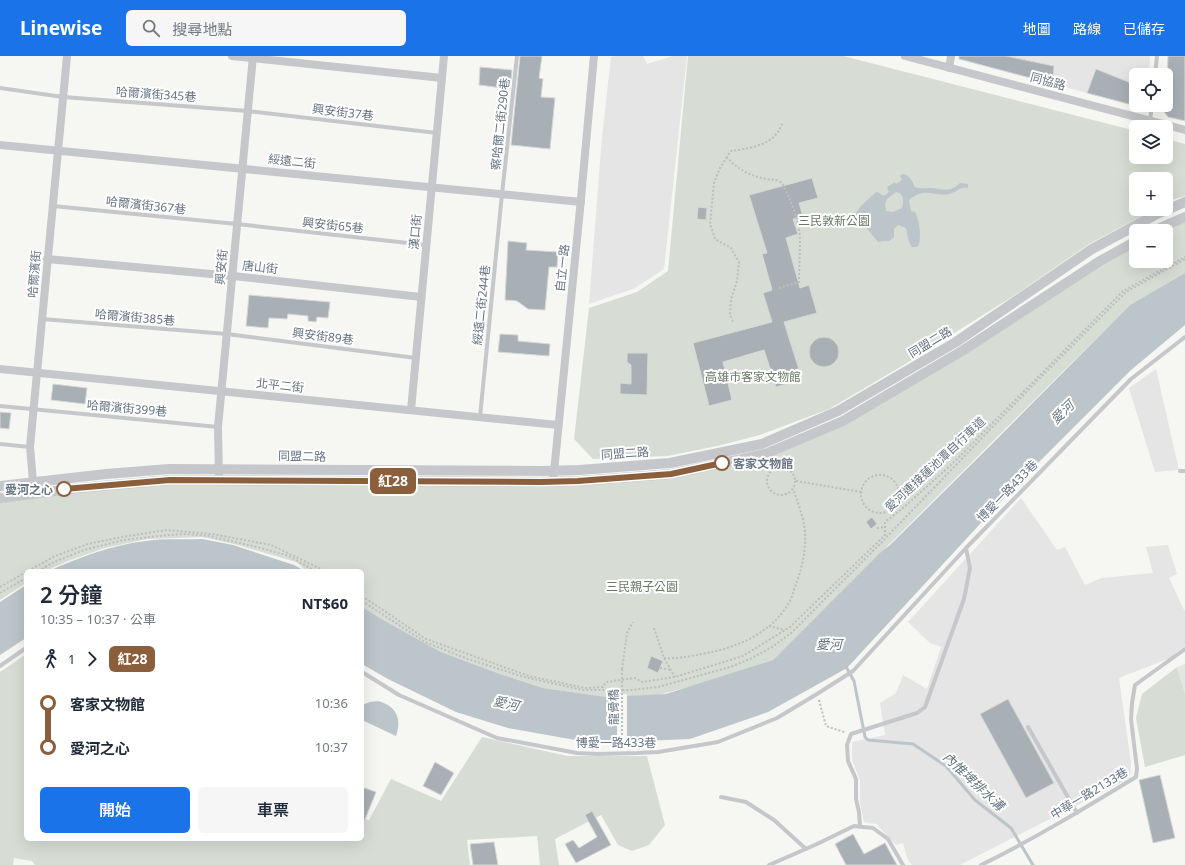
<!DOCTYPE html>
<html lang="zh-TW">
<head>
<meta charset="utf-8">
<style>
  :root { --surface:#fff; --page:#f6f6f7; --text:#1f2937; --muted:#747a83; --accent:#1a73e8 }
  body { margin:0; font-family:"Noto Sans","Noto Sans TC",sans-serif; background:var(--page); color:var(--text); height:100vh; display:flex; flex-direction:column; font-size:15px; white-space:nowrap }
  * { box-sizing:border-box; margin:0 }
  p { font-size:13px; color:var(--muted) }
  .icon { flex:none; width:22px; height:22px; fill:none; stroke:currentColor; stroke-width:2; stroke-linecap:round; stroke-linejoin:round }
  .map { position:relative; flex:1; overflow:hidden }
  .drawer { position:absolute; left:24px; top:513px; width:340px; height:272px; display:flex; flex-direction:column; background:var(--surface); border-radius:6px; box-shadow:0 4px 16px #0002 }
  .drawer>* { flex:none }
  .badge { padding:0 8px; border-radius:6px; font-size:14px; line-height:26px }
  .tools { position:absolute; left:1129px; top:12px; display:grid; gap:8px }
  .tools a { display:grid; place-items:center; width:44px; height:44px; border-radius:6px; background:var(--surface); box-shadow:0 4px 16px #0002; font-size:20px }
  .map>.badge { position:absolute; translate:-50% -50%; box-shadow:0 0 0 2px #fff }
  .legs { display:flex; align-items:center; gap:6px; height:44px; padding:0 16px; font-size:13px }
  .legs p { margin-inline-start:auto }
  .head { display:flex; align-items:center; justify-content:space-between; height:68px; padding:0 16px }
  h1 { font-size:22px; font-weight:600; line-height:30px }
  .cta { display:flex; gap:8px; margin-top:auto; padding:8px 16px }
  .cta a { flex:1; height:46px; border-radius:6px; background:var(--accent); color:#fff; font-size:16px; font-weight:600; line-height:46px; text-align:center }
  .cta a+a { background:var(--page); color:var(--text) }
  ul { padding:0 16px; list-style:none }
  li { display:flex; align-items:center; gap:14px; height:44px; font-size:15px }
  li i { display:grid; place-items:center; width:6px; height:100%; margin:0 5px; background:currentColor }
  li i::after { content:''; width:10px; height:10px; margin:-5px; border:3px solid; border-radius:50%; background:var(--surface) }
  li p { margin-inline-start:auto }
  li:first-child i { background:linear-gradient(#0000 50%,currentColor 0) }
  li:last-child i { background:linear-gradient(currentColor 50%,#0000 0) }
  header { display:flex; align-items:center; gap:24px; box-sizing:border-box; height:56px; padding:0 20px; background:var(--accent); color:#fff }
  header strong { font-size:19px }
  nav { display:flex; gap:22px; margin-inline-start:auto; font-size:14px }
  .search { width:280px; height:36px; background:var(--page); display:flex; align-items:center; gap:10px; box-sizing:border-box; padding:0 14px; border-radius:6px; color:var(--muted); font-size:15px }
  .map>svg:first-child { display:block }
  .built { fill:#e4e5e4 }
  .green { fill:#d7ddd4 }
  .water { fill:#bbc5ca; fill-rule:evenodd }
  .pier { fill:#f6f6f3 }
  .lines { fill:none; stroke-linecap:round; stroke-linejoin:round }
  .stream { stroke:#bbc5ca; stroke-width:3 }
  .building { fill:#a9b0b5; stroke:#d7d8d6 }
  .path { stroke:#bcbec0; stroke-width:2; stroke-dasharray:2 2; stroke-linecap:butt }
  .service { stroke:#c5c7cb; stroke-width:4 }
  .minor { stroke:#c5c7cb; stroke-width:8 }
  .tertiary { stroke:#c5c7cb; stroke-width:10 }
  .path-bridge { stroke:#bcbec0; stroke-width:2; stroke-dasharray:2 2; stroke-linecap:butt }
  .line-1-casing { stroke:#fff; stroke-width:9 }
  .line-1 { stroke:#8b5e3c; stroke-width:6 }
  .stop-1-dot { fill:#fff; stroke:#8b5e3c; stroke-width:2 }
  .labels { text-anchor:middle; dominant-baseline:central; stroke-width:4; stroke-linejoin:round; paint-order:stroke }
  .street-label { font-size:12px; fill:#677483; stroke:#fff }
  .park-label { font-size:12px; fill:#687a65; stroke:#fff }
  .stop-label { font-size:12px; font-weight:bold; fill:#677483; stroke:#fff; text-anchor:start }
  .water-label { font-size:13px; font-style:italic; fill:#63757f; stroke:#fff }
</style>
</head>
<body>
<header>
<strong>Linewise</strong>
<div class="search"><svg class="icon" aria-label="search" viewBox="0 0 24 24"><circle cx="10" cy="10" r="6"/><path d="M15 15l6 6"/></svg>搜尋地點</div>
<nav><a>地圖</a><a>路線</a><a>已儲存</a></nav>
</header>
<div class="map">
<svg width="1185" height="809" viewBox="0 0 1185 809">
  <rect width="100%" height="100%" fill="#f6f6f3"/>
  <g class="built">
    <polygon points="618,0 643,0 647,8 673,0 687,0 664,213 635,232 589,248 602,81 611,1"/>
    <polygon points="962,0 1150,0 1149,19 1136,19 1136,49 1146,49 1146,53 962,3"/>
    <polygon points="1156,313 1179,414 1155,416 1129,332"/>
    <polygon points="1021,442 1057,494 1065,491 1085,529 1102,522 1153,517 1146,491 1168,489 1177,518 1169,522 1184,554 1185,554 1185,590 1170,602 1119,622 1131,707 1130,722 960,809 912,809 907,802 903,787 896,789 876,768 864,766 860,747 860,724 852,704 852,686 885,679 880,647 896,637 903,619 927,633 941,591 930,587 908,566"/>
    <polygon points="1185,608 1185,638 1177,611"/>
  </g>
  <g class="green">
    <polygon points="688,0 843,0 1136,75 1136,101 1166,101 1166,83 1185,88 1185,140 1172,144 1166,147 1166,123 1136,123 1136,153 1155,153 1089,188 1021,235 902,310 829,353 760,379 717,390 667,400 593,403 574,383 589,252 637,236 668,215"/>
    <polygon points="1185,161 1185,217 1130,249 773,604 696,629 658,639 607,641 543,632 500,618 441,596 385,565 362,551 362,515 307,515 296,506 234,488 202,481 147,483 105,492 68,505 45,515 26,515 26,527 0,544 0,443 219,423 614,422 765,398 821,374 1136,185 1136,205 1166,205 1166,175 1155,175"/>
    <polygon points="26,598 26,783 362,783 362,762 369,764 391,723 441,745 482,681 567,700 647,700 665,769 649,789 632,795 618,789 601,759 555,783 559,809 540,809 537,780 467,784 470,809 35,809 32,805 14,802 13,809 0,809 0,616"/>
    <polygon points="1177,611 1185,638 1185,699 1145,711 1136,662 1142,638"/>
  </g>
  <g class="water">
    <path d="M902,118C910,119 912,125 915,131C920,133 923,132 928,132C941,131 948,139 960,127L968,128V132C957,131 958,136 949,138C934,141 925,130 909,144L911,155L915,156C920,166 921,178 919,189L917,191H912C907,185 908,178 906,172L898,169L894,173V181L889,185H883L878,186L855,158L861,150L876,136H877L884,140L889,136L887,131L895,126L896,128L902,124L900,120ZM896,136C904,137 904,146 902,152L893,156L886,155L885,148L887,143Z"/>
    <polygon points="1185,217 1185,269 1131,314 1016,429 847,612 768,656 690,683 592,687 508,672 456,656 388,623 362,608 362,551 385,565 441,596 500,618 543,632 607,641 666,638 773,604 881,496 890,489 993,387 1130,249"/>
    <path d="M202,483L233,489L294,509L305,515H49C80,501 112,489 146,485C164,482 184,484 202,483Z"/>
    <polygon points="26,529 26,582 0,599 0,546"/>
    <path d="M378,645C396,650 402,662 396,680L362,664V649L370,646Z"/>
  </g>
  <rect class="pier" x="617" y="638" width="10" height="50"/>
  <g class="lines">
    <polyline class="stream" points="845,609 854,625 865,681 868,684 913,688 946,710 975,744 1011,772 1033,809"/>
  </g>
  <g class="building">
    <polygon points="520,0 542,0 539,22 543,23 541,41 555,42 550,93 511,89"/>
    <polygon points="959,0 1006,0 1054,10 1053,28 959,3"/>
    <polygon points="1168,0 1185,0 1185,65 1168,61 1159,49 1166,49"/>
    <polygon points="480,11 512,14 510,33 479,29"/>
    <polygon points="1096,13 1136,29 1136,50 1087,37"/>
    <polygon points="812,122 818,142 799,147 803,160 793,163 798,178 786,182 800,232 809,229 817,257 784,266 802,323 776,331 764,294 723,306 732,344 709,350 693,287 772,266 763,237 772,234 762,198 767,197 749,139"/>
    <polygon points="698,151 707,152 706,164 697,163"/>
    <polygon points="508,185 527,187 526,194 558,196 557,211 549,211 545,254 528,253 517,245 505,244"/>
    <polygon points="249,239 330,246 328,262 317,261 316,266 308,265 308,260 288,258 287,263 269,262 268,272 246,270"/>
    <polygon points="500,278 518,279 518,285 550,288 549,300 498,296"/>
    <circle cx="824" cy="296" r="15"/>
    <polygon points="627,297 648,297 647,339 620,338 620,327 631,328 631,309 627,306"/>
    <polygon points="53,328 87,332 85,348 51,344"/>
    <polygon points="0,356 11,357 9,373 0,372"/>
    <polygon points="872,461 877,468 871,473 866,466"/>
    <polygon points="651,600 663,605 658,617 647,612"/>
    <polygon points="1008,643 1054,727 1026,742 980,658"/>
    <polygon points="435,706 454,717 441,739 423,730"/>
    <polygon points="1160,719 1175,782 1153,787 1139,724"/>
    <polygon points="362,731 376,736 362,771"/>
    <polygon points="592,755 611,789 576,807 565,788 573,784 579,792 597,781 585,759"/>
    <polygon points="853,778 864,798 885,787 897,809 846,809 835,788"/>
    <polygon points="494,786 498,809 473,809 470,788"/>
  </g>
  <g class="lines">
    <g class="path">
      <polyline points="727,101 720,112 714,127 710,168 715,183 731,192 739,206 737,225 731,243 730,259 733,266"/>
      <path d="M779,232L799,226C799,213 800,200 800,186C800,169 794,152 787,137C784,132 784,127 778,125C775,123 770,124 766,123C750,120 737,113 727,101L731,95C745,93 768,90 777,77C780,74 781,70 783,66"/>
      <circle cx="781" cy="425" r="14"/>
      <circle cx="880" cy="438" r="19"/>
      <polyline points="796,425 861,436"/>
      <polyline points="899,444 903,452"/>
      <polyline points="877,472 885,471"/>
      <polyline points="28,515 55,500 88,488 122,481 167,474 212,478 271,489 325,515"/>
      <polyline points="38,515 56,505 84,494 123,484 168,479 186,478 209,480 257,491 289,500 315,515"/>
      <polyline points="0,531 26,516"/>
      <polyline points="0,537 26,522"/>
      <polyline points="362,540 426,583 529,620 585,632 603,631 606,626 635,622 642,626 675,621 743,600 790,571 885,479 885,466 903,452 951,409 1123,235 1185,201"/>
      <polyline points="362,545 425,586 468,603 524,621 583,634 631,634 658,631 730,611 750,603 772,591 791,577 878,490 1032,330 1126,236 1185,203"/>
      <polyline points="769,570 785,574"/>
      <polyline points="654,572 664,602 675,621"/>
      <path d="M664,602C680,603 696,599 712,596C744,589 776,573 791,543C793,538 794,533 796,528C802,512 806,495 805,477C804,462 798,447 793,433"/>
      <polyline points="660,612 671,614"/>
      <polyline points="622,613 627,577 633,566"/>
      <polyline points="819,644 826,670 844,676"/>
    </g>
    <g class="service">
      <polyline points="1155,19 1157,0"/>
      <polyline points="0,32 63,41 248,55 437,77"/>
      <polyline points="1150,64 1152,49"/>
      <polyline points="53,150 237,168 426,189"/>
      <polyline points="42,263 227,278 416,302"/>
      <polyline points="0,350 218,371"/>
      <polyline points="480,361 502,138 517,0"/>
      <polyline points="0,388 30,391"/>
      <polyline points="1180,415 1185,415"/>
      <polyline points="0,610 26,592"/>
      <polyline points="362,616 399,639 497,682 577,697 597,698 637,697 658,696 718,686 777,662 817,638 853,615 966,492 1131,323 1185,281"/>
      <polyline points="1028,671 1077,757"/>
      <polyline points="721,741 746,746 774,764 806,793"/>
      <polyline points="860,770 859,756 856,743 856,723 848,705 847,689 851,678 917,657 925,651 964,543 970,512 966,492"/>
      <polyline points="769,809 817,788 854,770 873,772 888,783 903,809"/>
      <path d="M981,809C1034,783 1085,752 1136,721L1137,713L1131,663L1132,647L1135,629L1185,593"/>
    </g>
    <g class="minor">
      <polyline points="232,0 442,22"/>
      <polyline points="905,0 1185,74"/>
      <polyline points="949,12 951,0"/>
      <polyline points="0,89 581,146"/>
      <polyline points="47,203 233,220 421,241"/>
      <polyline points="0,313 558,369"/>
      <polyline points="411,354 444,0"/>
      <polyline points="219,423 218,371 253,0"/>
      <polyline points="553,426 580,153 594,0"/>
      <polyline points="34,437 30,391 67,0"/>
    </g>
    <g class="tertiary">
      <polyline points="1153,175 1185,161"/>
      <polyline points="0,430 106,418 169,413 542,415 579,414 670,407 762,388 838,355 956,286 1092,193 1155,159 1185,146"/>
      <polyline points="0,442 78,432 170,424 541,426 578,425 671,418 765,398 843,365 962,295 1100,205 1136,185"/>
    </g>
    <polyline class="path-bridge" points="622,613 622,688"/>
  </g>
  <g class="lines">
    <defs>
      <polyline id="line-1" points="64,433 170,424 541,426 578,425 671,418 722,407"/>
    </defs>
    <use href="#line-1" class="line-1-casing"/>
    <use href="#line-1" class="line-1"/>
  </g>
  <g class="stop-1-dot">
    <circle cx="722" cy="407" r="7"/>
    <circle cx="64" cy="433" r="7"/>
  </g>
  <g class="labels">
    <g class="street-label">
      <text transform="translate(1048 25) rotate(15)">同協路</text>
      <text transform="translate(156 38) rotate(4)">哈爾濱街345巷</text>
      <text transform="translate(343 56) rotate(7)">興安街37巷</text>
      <text transform="translate(500 68) rotate(-84)">察哈爾二街290巷</text>
      <text transform="translate(292 105) rotate(6)">綏遠二街</text>
      <text transform="translate(146 149) rotate(6)">哈爾濱街367巷</text>
      <text transform="translate(333 169) rotate(6)">興安街65巷</text>
      <text transform="translate(415 176) rotate(-85)">漢口街</text>
      <text transform="translate(221 211) rotate(-85)">興安街</text>
      <text transform="translate(260 211) rotate(6)">唐山街</text>
      <text transform="translate(562 212) rotate(-84)">自立一路</text>
      <text transform="translate(34 218) rotate(-85)">哈爾濱街</text>
      <text transform="translate(481 249) rotate(-84)">綏遠二街244巷</text>
      <text transform="translate(135 261) rotate(5)">哈爾濱街385巷</text>
      <text transform="translate(323 280) rotate(7)">興安街89巷</text>
      <text transform="translate(930 286) rotate(-31)">同盟二路</text>
      <text transform="translate(280 329) rotate(6)">北平二街</text>
      <text transform="translate(127 352) rotate(5)">哈爾濱街399巷</text>
      <text transform="translate(625 397) rotate(-4)">同盟二路</text>
      <text transform="translate(302 400) rotate(1)">同盟二路</text>
      <text transform="translate(935 408) rotate(-43)">愛河連接蓮池潭自行車道</text>
      <text transform="translate(1007 435) rotate(-46)">博愛一路433巷</text>
      <text transform="translate(613 651) rotate(-90)">龍骨橋</text>
      <text x="616" y="686">博愛一路433巷</text>
      <text transform="translate(1089 737) rotate(-31)">中華一路2133巷</text>
    </g>
    <g class="park-label">
      <text x="834" y="164">三民敦新公園</text>
      <text x="753" y="320">高雄市客家文物館</text>
      <text x="642" y="530">三民親子公園</text>
    </g>
    <g class="stop-label">
      <text x="733" y="407">客家文物館</text>
      <text x="53" y="433" text-anchor="end">愛河之心</text>
    </g>
    <g class="water-label">
      <text transform="translate(1062 356) rotate(-44)">愛河</text>
      <text x="829" y="588">愛河</text>
      <text transform="translate(506 647) rotate(13)">愛河</text>
      <text transform="translate(974 725) rotate(43)">內惟埤排水溝</text>
    </g>
  </g>
</svg>
<div class="tools">
<a><svg class="icon" aria-label="locate" viewBox="0 0 24 24"><circle cx="12" cy="12" r="6"/><path d="M12 2v4M12 18v4M2 12h4M18 12h4"/></svg></a>
<a><svg class="icon" aria-label="layers" viewBox="0 0 24 24"><path d="M12 4l9 5-9 5-9-5zM3 14l9 5 9-5"/></svg></a>
<a>+</a>
<a>−</a>
</div>
<b class="badge" style="left:393px;top:425px;background:#8b5e3c;color:#fff">紅28</b>
<section class="drawer">
<div class="head"><div><h1>2 分鐘</h1><p>10:35 – 10:37 · 公車</p></div><b>NT$60</b></div>
<div class="legs"><svg class="icon" aria-label="walk" viewBox="0 0 24 24"><circle cx="13" cy="4" r="2"/><path d="M13 8l-2 6 4 7M11 14l-3 7M7 12l3-4h3l4 4"/></svg>1<svg class="icon" aria-label="forward" viewBox="0 0 24 24"><path d="M9 5l7 7-7 7"/></svg><b class="badge" style="background:#8b5e3c;color:#fff">紅28</b></div>
<ul>
<li><i style="color:#8b5e3c"></i><b>客家文物館</b><p>10:36</p></li>
<li><i style="color:#8b5e3c"></i><b>愛河之心</b><p>10:37</p></li>
</ul>
<div class="cta"><a>開始</a><a>車票</a></div>
</section>
</div>
</body>
</html>
